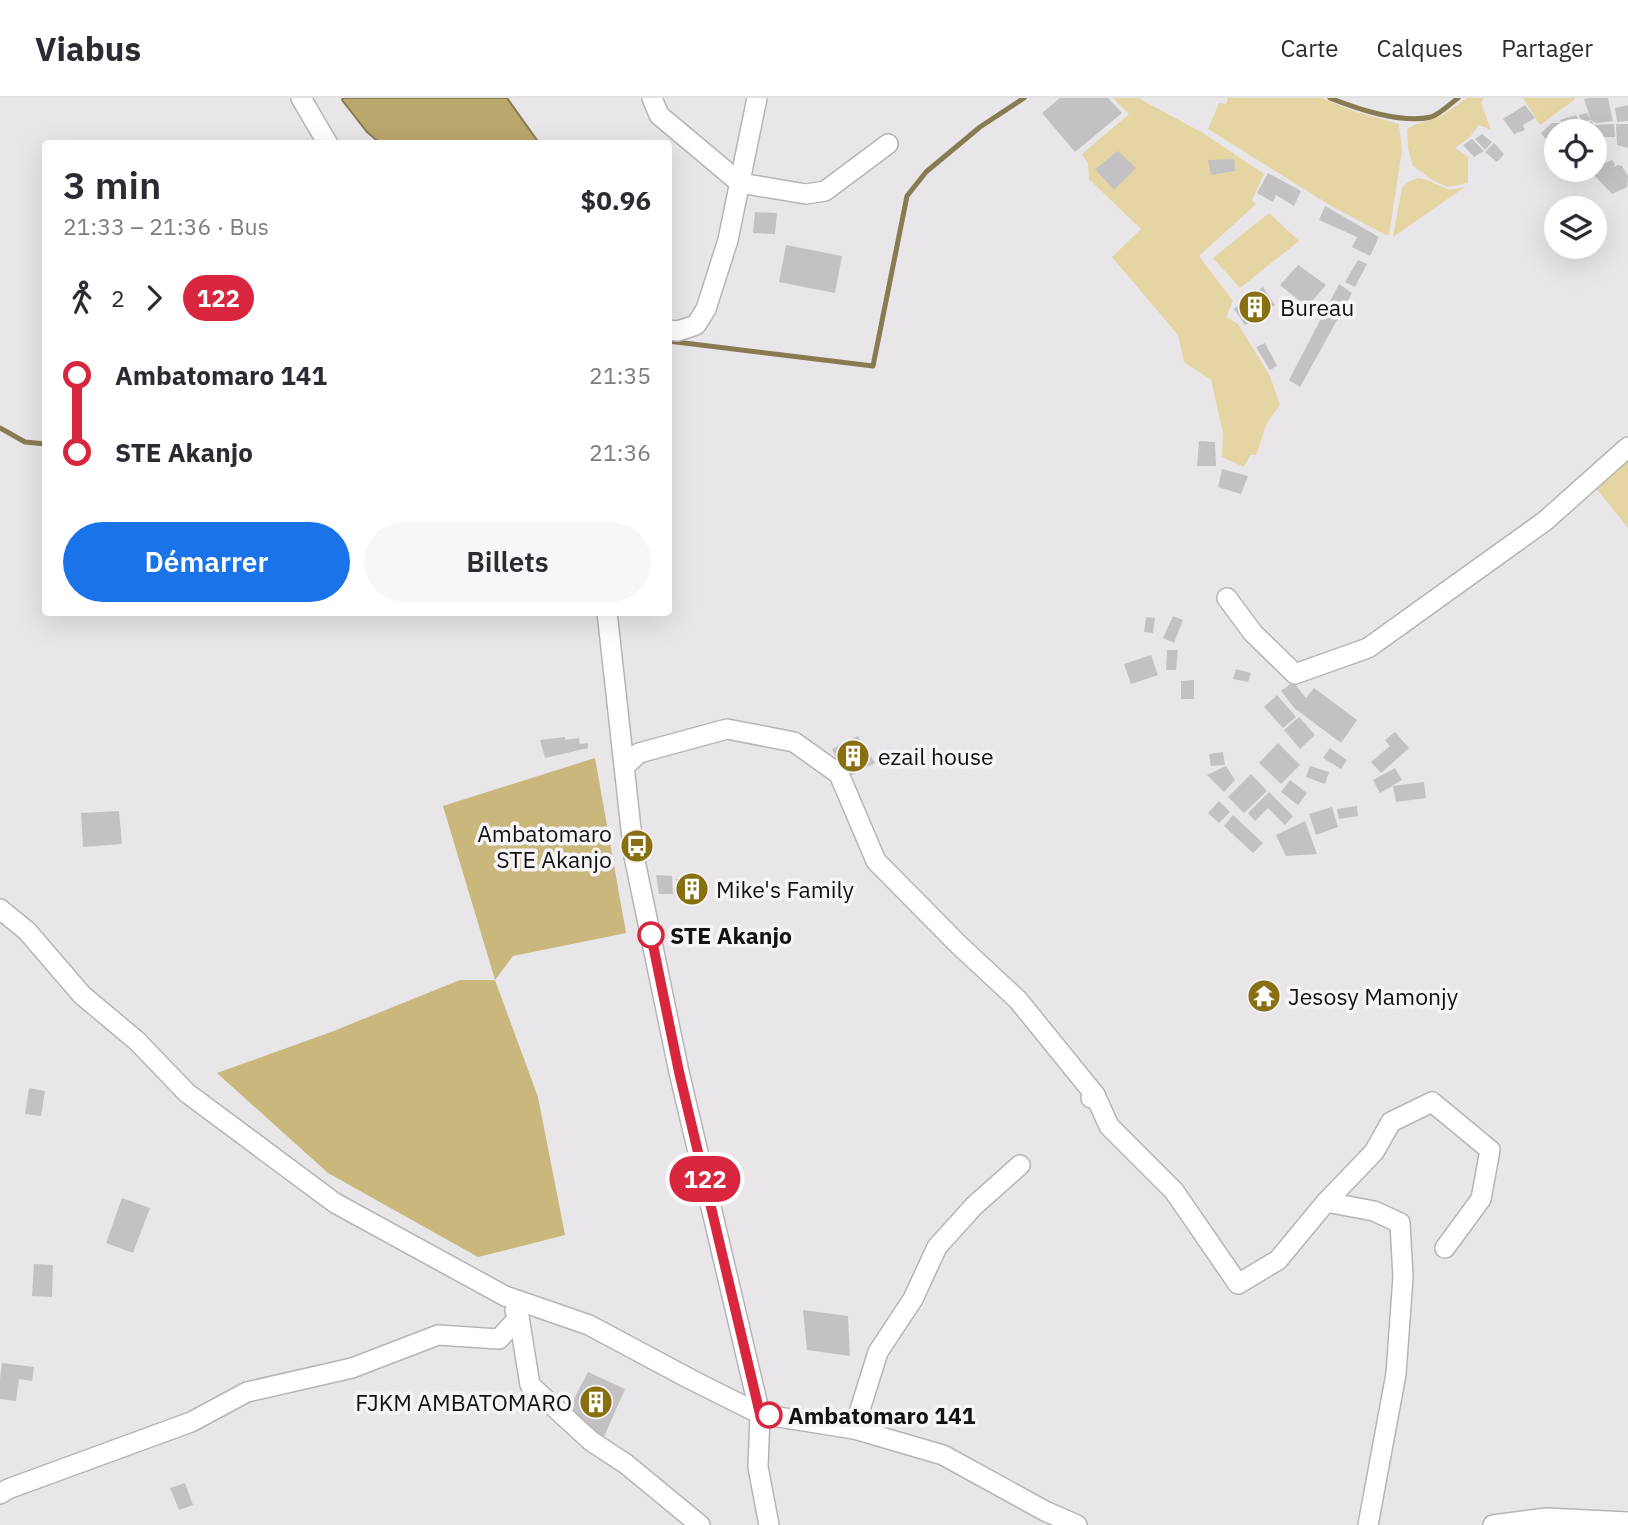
<!DOCTYPE html>
<html lang="fr">
<head>
<meta charset="utf-8">
<style>
  :root { --surface:#fff; --page:#f7f7f7; --text:#2b2b33; --muted:#7c7c81; --line:#e1e1e2; --accent:#1a73e8 }
  body { margin:0; font-family:"IBM Plex Sans",sans-serif; background:var(--page); color:var(--text); height:100vh; display:flex; flex-direction:column; font-size:26px; white-space:nowrap }
  * { box-sizing:border-box; margin:0 }
  p { font-size:23px; color:var(--muted) }
  .icon { flex:none; width:38px; height:38px; fill:none; stroke:currentColor; stroke-width:2; stroke-linecap:round; stroke-linejoin:round }
  .map { position:relative; flex:1; overflow:hidden }
  .details { position:absolute; left:42px; top:42px; width:630px; height:476px; display:flex; flex-direction:column; background:var(--surface); border-radius:7px; box-shadow:0 7px 28px #0002 }
  .details>* { flex:none }
  .badge { padding:0 14px; border-radius:23px; font-size:24px; line-height:46px }
  .tools { position:absolute; left:1544px; top:21px; display:grid; gap:14px }
  .tools a { display:grid; place-items:center; width:63px; height:63px; border-radius:50%; background:var(--surface); box-shadow:0 7px 28px #0002; font-size:35px }
  .map>.badge { position:absolute; translate:-50% -50%; box-shadow:0 0 0 4px #fff }
  .legs { display:flex; align-items:center; gap:10px; height:77px; padding:0 21px; font-size:23px }
  .legs p { margin-inline-start:auto }
  .summary { display:flex; align-items:center; justify-content:space-between; height:119px; padding:0 21px }
  h1 { font-size:38px; font-weight:600; line-height:52px }
  .primary-button { display:flex; gap:14px; margin-top:auto; padding:14px 21px }
  .primary-button a { flex:1; height:80px; border-radius:42px; background:var(--accent); color:#fff; font-size:28px; font-weight:600; line-height:80px; text-align:center }
  .primary-button a+a { background:var(--page); color:var(--text) }
  ul { padding:0 21px; list-style:none }
  li { display:flex; align-items:center; gap:24px; height:77px; font-size:26px }
  li i { display:grid; place-items:center; width:10px; height:100%; margin:0 9px; background:currentColor }
  li i::after { content:''; width:18px; height:18px; margin:-9px; border:5px solid; border-radius:50%; background:var(--surface) }
  li p { margin-inline-start:auto }
  li:first-child i { background:linear-gradient(#0000 50%,currentColor 0) }
  li:last-child i { background:linear-gradient(currentColor 50%,#0000 0) }
  header { display:flex; align-items:center; gap:42px; box-sizing:border-box; height:98px; padding:0 35px; background:var(--surface); border-bottom:2px solid var(--line) }
  header strong { font-size:33px }
  nav { display:flex; gap:38px; margin-inline-start:auto; font-size:24px }
  .map>svg:first-child { display:block }
  .green { fill:#e5d5a2 }
  .forest { fill:#c9b77b }
  .water { fill:#baa86d; stroke:#887b52; stroke-width:2 }
  .lines { fill:none; stroke-linecap:round; stroke-linejoin:round }
  .stream { stroke:#887b52; stroke-width:5 }
  .building { fill:#c4c1c5 }
  .minor-casing { stroke:#b7b4b8; stroke-width:22 }
  .minor { stroke:#fff; stroke-width:19 }
  .line-1-casing { stroke:#fff; stroke-width:16 }
  .line-1 { stroke:#d7263d; stroke-width:10 }
  .stop-1-dot { fill:#fff; stroke:#d7263d; stroke-width:3.5 }
  .labels { text-anchor:middle; dominant-baseline:central; stroke-width:7; stroke-linejoin:round; paint-order:stroke }
  .poi-label { font-size:23px; fill:#121113; stroke:#f7f4f7; text-anchor:start }
  .stop-label { font-size:23px; font-weight:bold; fill:#121113; stroke:#f7f4f7; text-anchor:start }
</style>
</head>
<body>
<header>
<strong>Viabus</strong>
<nav><a>Carte</a><a>Calques</a><a>Partager</a></nav>
</header>
<div class="map">
<svg width="1628" height="1427" viewBox="0 0 1628 1427">
  <rect width="100%" height="100%" fill="#e9e6ea"/>
  <g class="green">
    <polygon points="1113,0 1138,0 1203,35 1264,76 1252,102 1256,106 1199,158 1233,203 1226,219 1238,226 1270,278 1280,307 1267,325 1256,357 1250,357 1244,369 1222,359 1223,335 1211,282 1184,264 1178,237 1112,159 1141,131 1089,81 1088,66 1082,56 1129,16"/>
    <polygon points="1228,0 1322,0 1353,13 1399,26 1402,52 1389,137 1386,137 1333,109 1208,31 1219,5 1226,6"/>
    <polygon points="1467,0 1484,0 1481,5 1491,32 1479,27 1470,39 1455,50 1468,59 1468,85 1448,89 1434,83 1413,68 1408,50 1407,31 1414,27 1443,17"/>
    <polygon points="1523,0 1575,0 1574,2 1540,27"/>
    <polygon points="1418,80 1427,82 1449,92 1465,89 1393,139 1402,90 1408,84"/>
    <polygon points="1269,115 1299,143 1240,190 1213,160"/>
    <polygon points="1628,355 1628,430 1592,385"/>
  </g>
  <polygon class="forest" points="595,660 626,835 513,858 495,882 538,999 565,1137 478,1159 328,1075 217,975 331,934 460,882 495,882 443,708"/>
  <polygon class="water" points="343,0 507,0 539,45 380,45 367,34 342,2"/>
  <g class="lines">
    <g class="stream">
      <path d="M1330,0C1357,11 1402,26 1431,19C1440,16 1450,6 1458,0"/>
      <polyline points="668,243 873,268 907,98 926,74 980,29 1024,0"/>
      <polyline points="0,330 25,344 46,346"/>
    </g>
  </g>
  <g class="building">
    <polygon points="1060,0 1108,0 1122,15 1075,54 1042,15"/>
    <polygon points="1589,0 1608,0 1613,23 1597,25 1591,22 1581,24 1579,17 1587,15 1591,22 1584,1"/>
    <polygon points="1525,7 1535,20 1523,27 1525,32 1514,36 1503,21"/>
    <polygon points="1628,7 1628,23 1617,24 1615,10"/>
    <polygon points="1576,17 1582,29 1581,26 1592,23 1600,49 1594,51 1594,33 1566,33 1560,22"/>
    <polygon points="1552,25 1560,25 1565,33 1556,33 1556,46 1554,47 1548,44 1541,35"/>
    <polygon points="1614,26 1615,39 1599,39 1595,27"/>
    <polygon points="1616,26 1628,26 1628,50 1617,47"/>
    <polygon points="1482,36 1492,44 1485,52 1475,41"/>
    <polygon points="1472,41 1484,53 1474,59 1463,47"/>
    <polygon points="1494,45 1504,56 1497,64 1485,54"/>
    <polygon points="1118,53 1136,70 1114,92 1095,71"/>
    <polygon points="1234,61 1235,73 1211,77 1208,62"/>
    <polygon points="1612,62 1615,66 1613,69 1618,67 1622,68 1628,78 1627,89 1612,96 1591,74 1592,72 1594,72 1594,69"/>
    <polygon points="1268,75 1301,93 1294,108 1276,97 1273,104 1257,95"/>
    <polygon points="1325,108 1379,139 1370,158 1352,149 1357,139 1319,122"/>
    <polygon points="755,114 777,115 775,136 753,135"/>
    <polygon points="786,147 842,158 835,195 779,184"/>
    <polygon points="1358,162 1367,166 1355,189 1345,184"/>
    <polygon points="1298,167 1326,187 1307,209 1280,187"/>
    <polygon points="1339,186 1352,195 1300,289 1289,282"/>
    <polygon points="1263,189 1275,207 1245,227 1234,211"/>
    <polygon points="1265,245 1277,268 1270,272 1256,249"/>
    <polygon points="1199,343 1215,344 1216,368 1197,368"/>
    <polygon points="1222,371 1248,378 1241,396 1218,389"/>
    <polygon points="1173,518 1183,522 1174,545 1163,540"/>
    <polygon points="1146,519 1155,520 1153,535 1144,534"/>
    <polygon points="1167,552 1178,552 1176,572 1166,572"/>
    <polygon points="1151,557 1158,577 1131,586 1124,566"/>
    <polygon points="1236,571 1251,575 1248,584 1233,581"/>
    <polygon points="1194,582 1194,601 1181,601 1181,583"/>
    <polygon points="1293,584 1306,600 1314,590 1357,622 1341,645 1297,612 1296,612 1281,593"/>
    <polygon points="1277,597 1296,619 1283,630 1264,609"/>
    <polygon points="1299,619 1315,637 1300,651 1284,632"/>
    <polygon points="1395,634 1409,650 1381,675 1371,664 1390,648 1385,642"/>
    <polygon points="858,638 875,665 846,680 832,651"/>
    <polygon points="565,639 565,642 579,640 580,646 588,645 588,650 545,660 540,642"/>
    <polygon points="1278,645 1300,667 1281,686 1259,665"/>
    <polygon points="1330,650 1347,662 1341,671 1323,660"/>
    <polygon points="1223,654 1225,667 1211,668 1209,656"/>
    <polygon points="1226,668 1235,682 1224,694 1207,677"/>
    <polygon points="1310,668 1329,674 1325,686 1306,679"/>
    <polygon points="1395,670 1402,682 1380,695 1373,682"/>
    <polygon points="1251,676 1267,693 1244,715 1228,699"/>
    <polygon points="1290,682 1307,695 1298,707 1281,694"/>
    <polygon points="1424,684 1426,700 1396,704 1393,688"/>
    <polygon points="1269,694 1293,718 1285,727 1268,710 1255,723 1248,715"/>
    <polygon points="1219,703 1230,714 1219,725 1208,715"/>
    <polygon points="1357,708 1358,718 1339,721 1337,711"/>
    <polygon points="1332,709 1338,729 1316,737 1309,716"/>
    <polygon points="119,713 122,746 83,749 81,715"/>
    <polygon points="1233,717 1263,745 1253,755 1224,728"/>
    <polygon points="1305,723 1317,756 1286,758 1276,737"/>
    <polygon points="656,777 672,778 673,796 659,796"/>
    <polygon points="676,781 708,784 706,799 677,798"/>
    <polygon points="29,990 45,993 41,1018 25,1016"/>
    <polygon points="122,1100 150,1110 133,1155 106,1145"/>
    <polygon points="34,1166 53,1167 52,1199 32,1198"/>
    <polygon points="803,1212 848,1218 850,1258 807,1252"/>
    <polygon points="2,1265 34,1269 32,1283 19,1281 16,1303 0,1301 0,1281"/>
    <polygon points="588,1274 625,1291 603,1341 566,1316"/>
    <polygon points="185,1385 193,1407 179,1412 170,1390"/>
  </g>
  <g class="lines">
    <defs>
      <g id="minor">
        <polyline points="301,0 328,46"/>
        <polyline points="652,0 659,17 740,85 806,96 825,93 888,46"/>
        <polyline points="668,232 678,233 696,227 706,211 728,142 757,0"/>
        <polyline points="1227,500 1253,535 1295,576 1368,550 1545,423 1628,349"/>
        <polyline points="607,514 634,758 679,974 760,1316 758,1369 769,1427"/>
        <polyline points="625,668 639,655 727,631 794,644 839,676 876,763 959,847 1018,902 1095,997 1091,1000"/>
        <polyline points="0,811 27,833 82,897 137,943 187,995 335,1105 505,1198 589,1227 690,1281 760,1316 854,1331 943,1357 1045,1413 1077,1427"/>
        <polyline points="1095,997 1109,1028 1174,1093 1238,1186 1278,1162 1326,1104 1374,1054 1391,1024 1432,1004 1490,1052 1481,1101 1445,1150"/>
        <polyline points="1326,1104 1374,1113 1400,1125 1403,1179 1396,1276 1368,1427"/>
        <polyline points="515,1213 519,1219 530,1287 591,1343 626,1366 700,1427"/>
        <polyline points="854,1331 878,1254 913,1201 937,1149 974,1108 1020,1067"/>
        <polyline points="0,1396 8,1391 191,1324 247,1294 352,1270 438,1237 499,1241 519,1219"/>
        <polyline points="1493,1427 1546,1420 1628,1424"/>
      </g>
    </defs>
    <use href="#minor" class="minor-casing"/>
    <use href="#minor" class="minor"/>
  </g>
  <g class="lines">
    <defs>
      <polyline id="line-1" points="651,837 679,974 760,1316 769,1317"/>
    </defs>
    <use href="#line-1" class="line-1-casing"/>
    <use href="#line-1" class="line-1"/>
  </g>
  <defs>
    <symbol id="building-disc" viewBox="-11 -11 22 22"><circle r="9.5" fill="#886f10" stroke="#f7f4f7"/><path d="M-4-6H4V6H1V3H-1V6H-4ZM-2.5-4.3h1.7v1.8h-1.7ZM.8-4.3h1.7v1.8H.8ZM-2.5-1h1.7V.8h-1.7ZM.8-1h1.7V.8H.8Z" fill="#fff"/></symbol>
    <symbol id="bus-disc" viewBox="-11 -11 22 22"><circle r="9.5" fill="#886f10" stroke="#f7f4f7"/><path d="M-5-6H5V4H4V6H2V4H-2V6H-4V4H-5ZM-3.5-4V0h7V-4ZM-3.5 1.2v1.5H-2V1.2ZM2 1.2v1.5H3.5V1.2Z" fill="#fff"/></symbol>
    <symbol id="temple-disc" viewBox="-11 -11 22 22"><circle r="9.5" fill="#886f10" stroke="#f7f4f7"/><path d="M0-6L5-2H3V0L6.5 2.5H4V6H1.5V3h-3V6H-4V2.5H-6.5L-3 0V-2H-5Z" fill="#fff"/></symbol>
  </defs>
  <g fill-rule="evenodd">
    <use href="#building-disc" x="1236" y="190" width="38" height="38"/>
    <use href="#building-disc" x="834" y="639" width="38" height="38"/>
    <use href="#bus-disc" x="618" y="729" width="38" height="38"/>
    <use href="#building-disc" x="673" y="772" width="38" height="38"/>
    <use href="#temple-disc" x="1245" y="879" width="38" height="38"/>
    <use href="#building-disc" x="577" y="1285" width="38" height="38"/>
  </g>
  <g class="stop-1-dot">
    <circle cx="651" cy="837" r="12"/>
    <circle cx="769" cy="1317" r="12"/>
  </g>
  <g class="labels">
    <g class="poi-label">
      <text x="1280" y="209">Bureau</text>
      <text x="878" y="658">ezail house</text>
      <text x="612" y="735" text-anchor="end">Ambatomaro<tspan x="612" dy="26">STE Akanjo</tspan></text>
      <text x="716" y="791">Mike's Family</text>
      <text x="1288" y="898">Jesosy Mamonjy</text>
      <text x="572" y="1304" text-anchor="end">FJKM AMBATOMARO</text>
    </g>
    <g class="stop-label">
      <text x="670" y="837">STE Akanjo</text>
      <text x="788" y="1317">Ambatomaro 141</text>
    </g>
  </g>
</svg>
<div class="tools">
<a><svg class="icon" aria-label="locate" viewBox="0 0 24 24"><circle cx="12" cy="12" r="6"/><path d="M12 2v4M12 18v4M2 12h4M18 12h4"/></svg></a>
<a><svg class="icon" aria-label="layers" viewBox="0 0 24 24"><path d="M12 4l9 5-9 5-9-5zM3 14l9 5 9-5"/></svg></a>
</div>
<b class="badge" style="left:705px;top:1081px;background:#d7263d;color:#fff">122</b>
<section class="details">
<div class="summary"><div><h1>3 min</h1><p>21:33 – 21:36 · Bus</p></div><b>$0.96</b></div>
<div class="legs"><svg class="icon" aria-label="walk" viewBox="0 0 24 24"><circle cx="13" cy="4" r="2"/><path d="M13 8l-2 6 4 7M11 14l-3 7M7 12l3-4h3l4 4"/></svg>2<svg class="icon" aria-label="forward" viewBox="0 0 24 24"><path d="M9 5l7 7-7 7"/></svg><b class="badge" style="background:#d7263d;color:#fff">122</b></div>
<ul>
<li><i style="color:#d7263d"></i><b>Ambatomaro 141</b><p>21:35</p></li>
<li><i style="color:#d7263d"></i><b>STE Akanjo</b><p>21:36</p></li>
</ul>
<div class="primary-button"><a>Démarrer</a><a>Billets</a></div>
</section>
</div>
</body>
</html>
